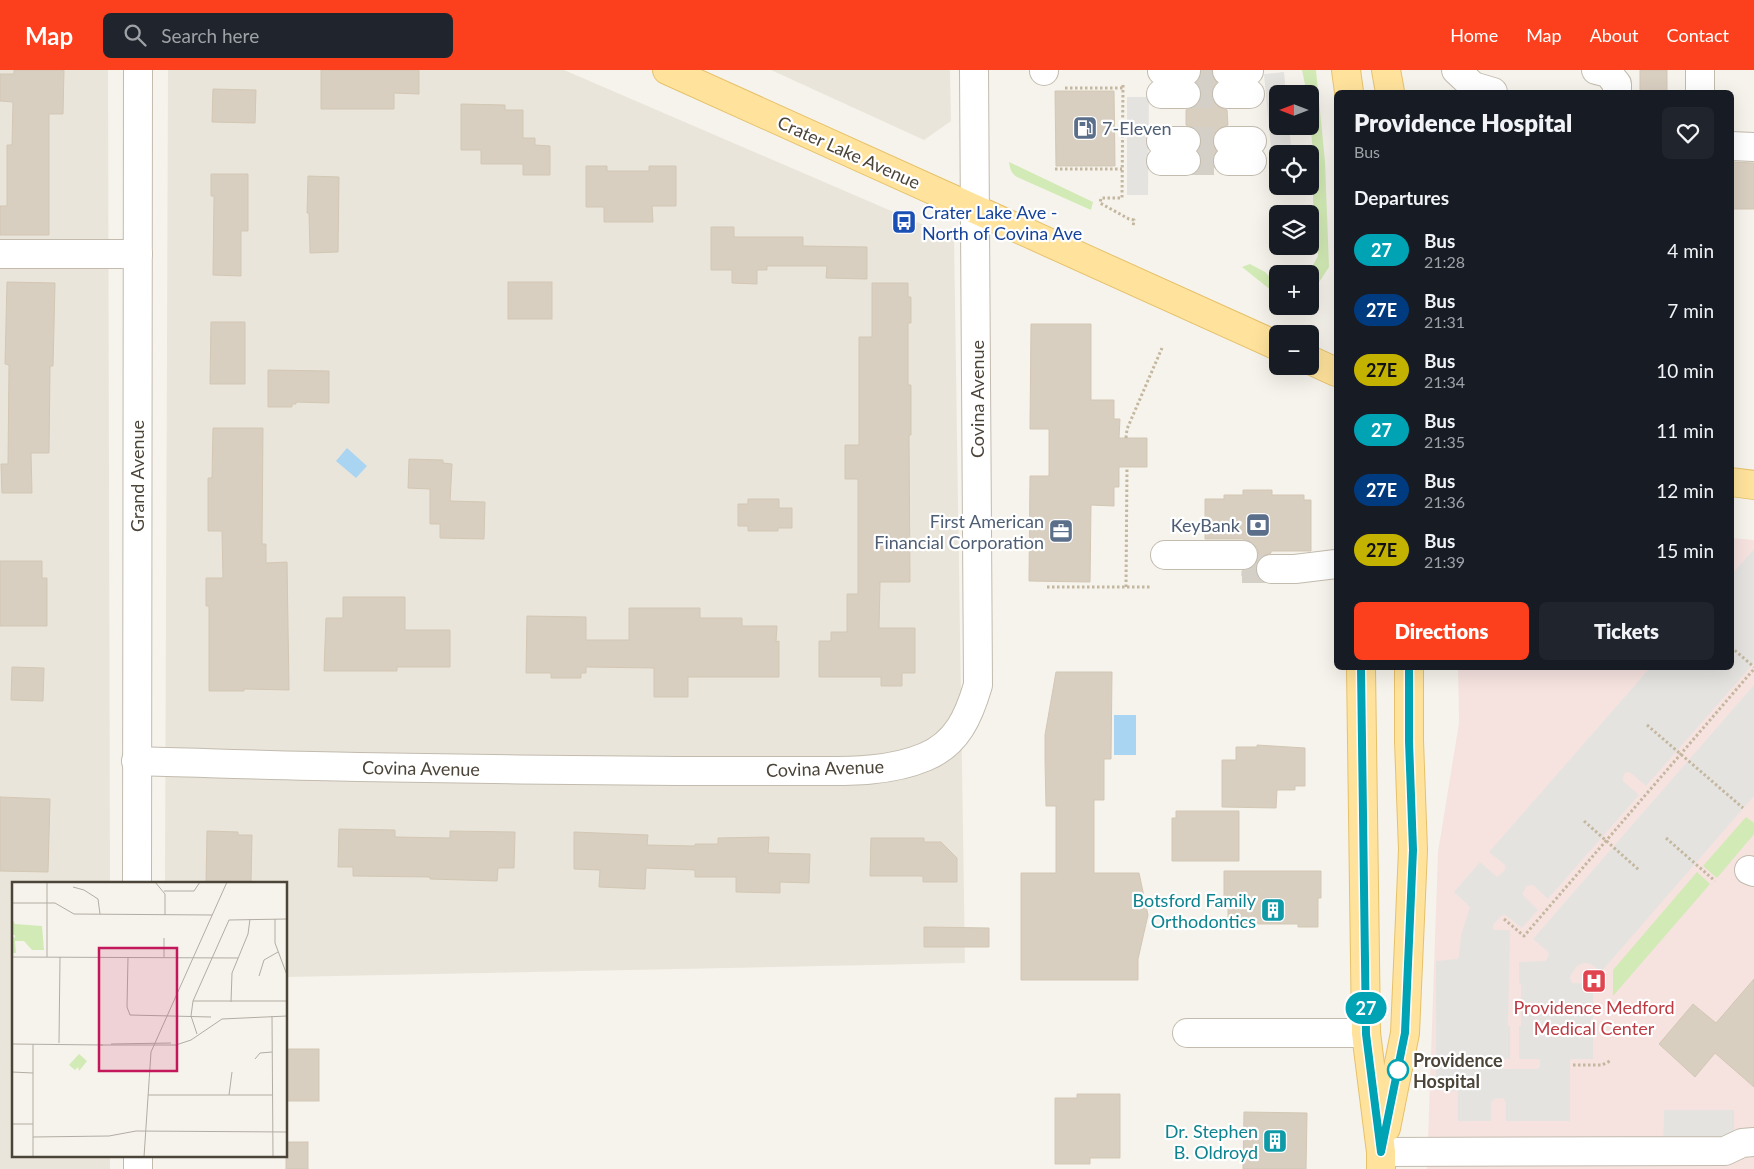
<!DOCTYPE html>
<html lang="en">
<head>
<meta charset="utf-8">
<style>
  :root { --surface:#171b24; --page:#20242c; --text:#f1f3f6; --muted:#9ea1a6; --accent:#fc3f1d }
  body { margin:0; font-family:Lato,sans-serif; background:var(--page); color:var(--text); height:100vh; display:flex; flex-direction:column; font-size:19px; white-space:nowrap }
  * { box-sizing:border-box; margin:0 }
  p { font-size:16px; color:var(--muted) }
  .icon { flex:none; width:28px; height:28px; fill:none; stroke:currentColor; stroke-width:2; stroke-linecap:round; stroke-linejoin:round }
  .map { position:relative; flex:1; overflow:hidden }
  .panel { position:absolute; left:1334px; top:20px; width:400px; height:580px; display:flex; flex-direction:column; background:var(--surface); border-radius:8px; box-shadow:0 5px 20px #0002 }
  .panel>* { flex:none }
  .badge { padding:0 10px; border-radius:16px; font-size:18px; line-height:32px }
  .needle { width:32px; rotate:270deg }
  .controls { position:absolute; left:1269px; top:15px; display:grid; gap:10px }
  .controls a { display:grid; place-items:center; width:50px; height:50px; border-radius:8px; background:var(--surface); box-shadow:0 5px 20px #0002; font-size:25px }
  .map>.badge { position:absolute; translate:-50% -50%; box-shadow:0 0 0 2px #fff }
  h2 { padding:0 20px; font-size:19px; line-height:45px }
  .round { display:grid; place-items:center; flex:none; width:52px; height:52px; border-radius:8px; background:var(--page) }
  .headline { display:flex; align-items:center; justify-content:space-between; height:85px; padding:0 20px }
  h1 { font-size:24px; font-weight:800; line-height:38px }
  .cta { display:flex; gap:10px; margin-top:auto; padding:10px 20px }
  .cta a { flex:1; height:58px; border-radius:8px; background:var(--accent); color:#fff; font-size:20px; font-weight:800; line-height:58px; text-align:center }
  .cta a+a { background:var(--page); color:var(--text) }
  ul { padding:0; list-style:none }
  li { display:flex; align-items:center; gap:15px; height:60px; padding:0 20px }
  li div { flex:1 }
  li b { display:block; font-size:19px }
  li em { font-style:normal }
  li .badge { min-width:55px; font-weight:700; text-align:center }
  header { display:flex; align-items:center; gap:30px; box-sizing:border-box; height:70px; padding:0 25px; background:var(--accent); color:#fff }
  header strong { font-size:24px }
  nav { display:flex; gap:28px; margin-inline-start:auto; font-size:18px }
  .search { width:350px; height:45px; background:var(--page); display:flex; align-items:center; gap:12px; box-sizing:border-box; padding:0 18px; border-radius:8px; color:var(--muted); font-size:19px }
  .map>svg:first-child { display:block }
  .residential { fill:#eae5da }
  .medical { fill:#f6e3e0 }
  .green { fill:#d2eab5 }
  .parking { fill:#e5e3e0 }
  .water { fill:#a9d4f2 }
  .building { fill:#d8cfc1; stroke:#d3c7b4 }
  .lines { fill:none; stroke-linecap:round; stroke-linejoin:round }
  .minor-tunnel { stroke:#d4d0c8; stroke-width:28; stroke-dasharray:28 14; stroke-linecap:butt }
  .minor-casing { stroke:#c2bbae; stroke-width:30 }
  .major-casing { stroke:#e6c16a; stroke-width:30 }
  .path { stroke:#c4b79f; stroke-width:3; stroke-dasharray:2.5 2.5; stroke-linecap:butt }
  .minor { stroke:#fff; stroke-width:28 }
  .major { stroke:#ffe39c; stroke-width:28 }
  .line-casing { stroke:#fff; stroke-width:11 }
  .line { stroke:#00a3b4; stroke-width:8 }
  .stop-dot { fill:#fff; stroke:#00a3b4; stroke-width:2.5 }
  .labels { text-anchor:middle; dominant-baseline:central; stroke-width:4.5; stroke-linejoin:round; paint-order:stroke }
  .service-label { font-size:18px; fill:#4e5e75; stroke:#fff; text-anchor:end }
  .street-label { font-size:18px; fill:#4b4439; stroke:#fff }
  .transit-label { font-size:18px; fill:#164399; stroke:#fff; text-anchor:start }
  .culture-label { font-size:18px; fill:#0d838f; stroke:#fff; text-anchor:end }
  .health-label { font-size:18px; fill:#be3a42; stroke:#fff }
  .stop-label { font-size:18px; font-weight:bold; fill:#4b4439; stroke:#fff; text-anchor:start }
  .inset-road { fill:none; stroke:#b2ada4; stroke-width:1 }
  .view { fill:#c2185b; fill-opacity:0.15; stroke:#c2185b; stroke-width:2.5 }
  .inset-edge { fill:none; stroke:#4b4439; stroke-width:2.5 }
</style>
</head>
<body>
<header>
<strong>Map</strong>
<div class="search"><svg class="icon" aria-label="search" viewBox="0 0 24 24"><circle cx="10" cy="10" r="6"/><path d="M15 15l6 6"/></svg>Search here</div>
<nav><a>Home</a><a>Map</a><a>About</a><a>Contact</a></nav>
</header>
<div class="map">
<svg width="1754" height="1099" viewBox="0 0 1754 1099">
  <rect width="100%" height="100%" fill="#f6f3ec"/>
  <g class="residential">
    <polygon points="0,0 108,0 110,813 14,813 14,1085 110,1085 110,1099 0,1099"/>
    <polygon points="168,0 564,0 954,168 965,893 286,907 286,813 165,813"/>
    <polygon points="771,0 950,0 951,51 924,70"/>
  </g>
  <polygon class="medical" points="1731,468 1754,470 1754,1099 1427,1099 1438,782 1459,653 1458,598 1731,598"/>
  <g class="green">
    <polygon points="1302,0 1316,0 1325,92 1329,197 1316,217 1310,221 1310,204 1308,204 1318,186 1313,130 1313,81 1310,52 1310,24 1307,24"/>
    <path d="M1009,92L1093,132L1091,140L1017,107C1011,103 1010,99 1009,92Z"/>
    <polygon points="1250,194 1265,202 1277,214 1277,225 1242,197"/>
    <polygon points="1746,747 1754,753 1754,764 1717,808 1703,796"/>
    <polygon points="1697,802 1710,814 1613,926 1613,900"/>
  </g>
  <g class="parking">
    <polygon points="1284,2 1286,24 1278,24 1278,56 1289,56 1292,84 1278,84 1277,109 1274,110 1264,4"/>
    <polygon points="1127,27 1149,27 1148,125 1127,125"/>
    <polygon points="1754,479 1754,593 1646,716 1631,703 1627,702 1624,704 1623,711 1639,725 1548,829 1533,815 1527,816 1522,824 1538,840 1522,858 1505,845 1501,846 1493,855 1494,860 1510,860 1508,956 1510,956 1510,989 1491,989 1488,990 1488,997 1491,999 1537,999 1540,997 1540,990 1537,989 1519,989 1519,956 1521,956 1521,914 1519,913 1519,892 1546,891 1549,884 1547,881 1533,869 1754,615 1754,726 1601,902 1591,894 1584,893 1577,896 1572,903 1570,907 1572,913 1593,914 1593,989 1572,989 1570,991 1570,1051 1506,1051 1506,1033 1504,1029 1499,1028 1494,1029 1491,1033 1491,1051 1458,1051 1458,1024 1457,1021 1436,1020 1436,891 1457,889 1459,886 1461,865 1470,837 1454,822 1480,792 1497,807 1505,800 1505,795 1489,782 1650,598 1731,598 1731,505"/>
    <polygon points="1664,1040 1734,1040 1734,1077 1663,1081"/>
  </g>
  <g class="water">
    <polygon points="347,378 367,396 356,408 336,391"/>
    <rect x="1114" y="645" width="22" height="40"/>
  </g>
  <g class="building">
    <polygon points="14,0 64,0 63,44 49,44 49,165 0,165 0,136 7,136 7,75 12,75 13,32 0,31 0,4 14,4"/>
    <polygon points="321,0 419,0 419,24 394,23 394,39 321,39"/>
    <polygon points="1201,0 1212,0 1213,8 1217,12 1213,17 1211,24 1213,31 1219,37 1227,40 1228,55 1220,58 1214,64 1212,71 1217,81 1212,91 1214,98 1200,98 1202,91 1197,81 1202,71 1200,64 1194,58 1186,55 1186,40 1194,37 1200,31 1202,24 1200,17 1196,12 1200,8"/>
    <rect x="1640" y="0" width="27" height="22"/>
    <polygon points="213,19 256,20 255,53 212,52"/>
    <polygon points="1055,21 1114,21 1115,96 1056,96"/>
    <polygon points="461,34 505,35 505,40 523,40 523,68 535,68 535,75 550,76 550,105 523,105 523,94 481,94 481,80 461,80"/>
    <polygon points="1731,92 1754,93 1754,139 1731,139"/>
    <polygon points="586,96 607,96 607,101 649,101 649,96 676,96 676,136 652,136 653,152 604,152 604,137 586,137"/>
    <polygon points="211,104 248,104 248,161 241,161 241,206 213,205 214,126 211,126"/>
    <polygon points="308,106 339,107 338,182 310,183 309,143 307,143"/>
    <polygon points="711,157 734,157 734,167 803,167 803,176 867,177 867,209 826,208 827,196 767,196 767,200 757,200 757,214 732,213 732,200 711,200"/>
    <polygon points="7,212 55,213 53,296 50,296 49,383 31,383 32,423 2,423 1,394 8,394 9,295 5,294"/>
    <rect x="508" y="212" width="44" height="37"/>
    <polygon points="872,213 908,213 908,227 911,227 911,253 908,253 908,315 911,315 911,365 909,365 910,512 880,512 879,558 915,558 915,603 902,603 902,616 881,616 881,607 819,607 819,571 831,571 831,562 847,562 847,524 858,524 858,409 845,409 845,375 859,375 859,267 872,267"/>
    <polygon points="211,252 245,252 245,314 210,314"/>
    <polygon points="1031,254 1091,254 1091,330 1114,330 1114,349 1120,349 1119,368 1147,368 1147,397 1119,397 1119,417 1114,417 1114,436 1091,435 1090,512 1029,511 1030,406 1049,406 1049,359 1030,359"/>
    <polygon points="268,300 329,301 329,333 296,332 296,334 292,334 292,337 268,337"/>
    <polygon points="213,358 263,358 262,474 266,474 266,493 287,492 289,620 244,619 244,621 209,621 209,536 206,536 206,508 223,508 222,461 208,461 208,408 212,408"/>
    <polygon points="409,389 443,390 443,393 452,394 450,431 485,432 484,469 440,468 440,454 430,454 430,419 408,418"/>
    <polygon points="1243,420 1272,420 1272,425 1304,425 1304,430 1311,430 1311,481 1271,481 1271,483 1263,486 1257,492 1255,499 1257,506 1242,506 1242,501 1251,498 1257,492 1259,485 1257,478 1251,472 1243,469 1205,469 1205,429 1224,429 1224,425 1243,425"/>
    <polygon points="748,429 779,429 779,438 792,438 792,458 778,458 778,461 748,461 748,456 738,456 738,434 748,434"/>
    <polygon points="0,491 42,491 42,508 47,508 47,556 0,556"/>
    <polygon points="343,527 405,527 405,560 450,560 450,597 397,597 397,601 324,601 326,548 343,548"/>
    <polygon points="629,538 700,538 700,548 742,548 742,556 777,556 776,572 779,571 779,607 688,607 688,627 654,627 654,598 586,597 586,603 581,603 581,608 551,608 551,603 526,603 527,546 586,547 586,570 629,570"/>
    <polygon points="12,597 44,598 43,631 11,630"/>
    <polygon points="1056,602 1112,602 1111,689 1104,689 1104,730 1094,730 1094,803 1139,803 1148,845 1138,889 1138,910 1021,910 1021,803 1056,803 1056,736 1046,736 1045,689 1045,665"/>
    <polygon points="1257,675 1305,678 1305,716 1295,716 1295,720 1277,720 1276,738 1222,737 1222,690 1236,690 1236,677 1257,677"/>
    <polygon points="0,727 50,729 48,802 0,801"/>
    <polygon points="1176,741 1239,741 1239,791 1172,791 1172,748 1176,748"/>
    <polygon points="339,759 395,760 395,767 450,768 450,761 515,762 514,798 498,798 497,811 430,809 430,807 353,806 353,797 338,797"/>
    <polygon points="207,761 238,762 238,765 252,765 251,813 206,813"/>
    <polygon points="574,762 648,765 647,775 695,776 695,774 718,774 718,768 769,767 768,783 810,784 809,813 780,812 780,823 736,822 736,807 695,807 695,800 646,798 645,819 599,817 600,800 574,799"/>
    <polygon points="871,768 924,768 924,772 941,772 957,788 957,812 923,812 923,806 870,806"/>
    <polygon points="1224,801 1321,801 1321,828 1318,828 1318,857 1298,857 1298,854 1228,854 1228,828 1224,828"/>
    <polygon points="924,857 989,858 989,877 924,877"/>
    <polygon points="1754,909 1754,1017 1715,983 1695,1007 1659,974 1693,934 1716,953"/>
    <rect x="286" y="979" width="33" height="52"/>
    <polygon points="1077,1024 1120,1024 1120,1088 1090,1088 1090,1094 1055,1094 1055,1028 1077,1028"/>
    <polygon points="1244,1042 1307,1043 1306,1099 1243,1099"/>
    <rect x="286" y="1072" width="22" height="27"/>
  </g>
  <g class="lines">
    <g class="minor-tunnel">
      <polyline points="1186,1 1227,1"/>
      <polyline points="1186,24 1227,24"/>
      <polyline points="1186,71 1228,71"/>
      <polyline points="1186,91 1228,91"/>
      <polyline points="1242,499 1271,499"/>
    </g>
    <defs>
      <g id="minor">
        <polyline points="1044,0 1044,1"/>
        <polyline points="1456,0 1473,16 1493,22"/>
        <polyline points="1596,0 1608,3 1617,14 1617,22"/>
        <polyline points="1162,1 1186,1"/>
        <polyline points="1227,1 1249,1"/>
        <polyline points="1700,22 1700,0"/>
        <polyline points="1161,24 1186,24"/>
        <polyline points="1227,24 1250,24"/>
        <polyline points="1161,71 1186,71"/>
        <polyline points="1228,71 1252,71"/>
        <polyline points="1731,76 1754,77"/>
        <polyline points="1161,91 1186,91"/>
        <polyline points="1228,91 1252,91"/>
        <polyline points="0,184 138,184"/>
        <polyline points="1165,485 1243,485"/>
        <polyline points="1271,499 1295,499 1336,494"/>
        <path d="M136,691C210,693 284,696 358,697C465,699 571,700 678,701C719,701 761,701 802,701C843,701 887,703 925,687C957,674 969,646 978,615L974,0"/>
        <polyline points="1749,800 1754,802"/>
        <polyline points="137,813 138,0"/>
        <polyline points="1187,963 1366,963"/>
        <polyline points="1381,1082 1725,1081 1742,1073 1754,1072"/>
        <polyline points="138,1085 138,1099"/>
      </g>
      <g id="major">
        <polyline points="667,0 1278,276"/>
        <polyline points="1346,0 1349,22"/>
        <polyline points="1386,0 1390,22"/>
        <polyline points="1310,290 1336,302"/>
        <polyline points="1731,412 1754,415"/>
        <polyline points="1361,598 1366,963 1381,1082 1381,1099"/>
        <polyline points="1386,1058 1405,963 1413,780 1409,671 1409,598"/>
      </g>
    </defs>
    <use href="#minor" class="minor-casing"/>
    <use href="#major" class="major-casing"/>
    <g class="path">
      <polyline points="1123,15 1122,128 1101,128 1100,133 1129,149 1134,150 1133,157"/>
      <polyline points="1065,18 1123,18"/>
      <polyline points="1055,99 1122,99"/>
      <polyline points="1126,368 1127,359 1162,278"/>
      <polyline points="1047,517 1150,517"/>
      <polyline points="1126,517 1127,397"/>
      <polyline points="1731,577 1754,597"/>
      <polyline points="1647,655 1743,738"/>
      <polyline points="1584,751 1639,800"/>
      <polyline points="1666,768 1715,811"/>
      <polyline points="1504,849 1524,866 1754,599"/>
      <polyline points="1573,995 1602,995 1610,991"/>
    </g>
    <use href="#minor" class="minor"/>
    <use href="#major" class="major"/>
  </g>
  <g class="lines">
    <defs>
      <polyline id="line" points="1361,598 1366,964 1381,1082 1405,963 1413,780 1409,671 1409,598"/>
    </defs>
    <use href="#line" class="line-casing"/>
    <use href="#line" class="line"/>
  </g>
  <defs>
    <symbol id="fuel-square" viewBox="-11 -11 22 22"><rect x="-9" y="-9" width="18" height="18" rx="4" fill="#5c6f8a" stroke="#fff"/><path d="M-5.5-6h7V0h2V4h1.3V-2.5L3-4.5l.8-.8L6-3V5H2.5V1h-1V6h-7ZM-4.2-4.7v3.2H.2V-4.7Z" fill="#fff"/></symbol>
    <symbol id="bus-square" viewBox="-11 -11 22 22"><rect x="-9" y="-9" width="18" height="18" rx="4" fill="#1a4fb4" stroke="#fff"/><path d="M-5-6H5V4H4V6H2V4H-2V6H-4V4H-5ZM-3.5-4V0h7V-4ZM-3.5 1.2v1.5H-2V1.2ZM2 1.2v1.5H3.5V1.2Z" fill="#fff"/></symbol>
    <symbol id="bank-square" viewBox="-11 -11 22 22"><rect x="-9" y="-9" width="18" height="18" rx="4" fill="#5c6f8a" stroke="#fff"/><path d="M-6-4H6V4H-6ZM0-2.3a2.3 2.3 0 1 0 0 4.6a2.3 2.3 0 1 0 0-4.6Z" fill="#fff"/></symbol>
    <symbol id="office-square" viewBox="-11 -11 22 22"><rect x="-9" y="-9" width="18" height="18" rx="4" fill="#5c6f8a" stroke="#fff"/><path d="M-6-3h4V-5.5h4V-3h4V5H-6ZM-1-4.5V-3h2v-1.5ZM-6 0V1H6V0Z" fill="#fff"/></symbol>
    <symbol id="building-square" viewBox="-11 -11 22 22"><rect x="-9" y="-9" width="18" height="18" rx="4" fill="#0f9aa8" stroke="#fff"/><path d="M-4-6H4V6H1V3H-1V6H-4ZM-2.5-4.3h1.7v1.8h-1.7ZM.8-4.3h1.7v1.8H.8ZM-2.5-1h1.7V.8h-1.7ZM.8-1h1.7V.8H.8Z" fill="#fff"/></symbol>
    <symbol id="hospital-square" viewBox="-11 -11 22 22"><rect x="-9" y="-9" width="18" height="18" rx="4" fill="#e0444e" stroke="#fff"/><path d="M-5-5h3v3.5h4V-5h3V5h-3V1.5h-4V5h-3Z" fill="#fff"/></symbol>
  </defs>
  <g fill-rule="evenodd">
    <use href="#fuel-square" x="1071" y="44" width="28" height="28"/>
    <use href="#bus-square" x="890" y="138" width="28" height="28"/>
    <use href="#bank-square" x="1244" y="441" width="28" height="28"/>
    <use href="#office-square" x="1047" y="447" width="28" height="28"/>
    <use href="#building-square" x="1259" y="826" width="28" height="28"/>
    <use href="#hospital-square" x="1580" y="897" width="28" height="28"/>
    <use href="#building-square" x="1261" y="1057" width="28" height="28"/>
  </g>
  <circle class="stop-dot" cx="1398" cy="1000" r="10"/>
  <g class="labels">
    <g class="service-label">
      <text x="1102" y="58" text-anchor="start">7-Eleven</text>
      <text x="1044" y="451">First American<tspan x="1044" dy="21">Financial Corporation</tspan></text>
      <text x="1240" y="455">KeyBank</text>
    </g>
    <g class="street-label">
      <text transform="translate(849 82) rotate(24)">Crater Lake Avenue</text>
      <text transform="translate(977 329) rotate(-90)">Covina Avenue</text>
      <text transform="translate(137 406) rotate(-90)">Grand Avenue</text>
      <text transform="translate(421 698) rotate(1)">Covina Avenue</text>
      <text transform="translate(825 698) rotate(-2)">Covina Avenue</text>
    </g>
    <g class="transit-label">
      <text x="922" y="142">Crater Lake Ave -<tspan x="922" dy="21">North of Covina Ave</tspan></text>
    </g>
    <g class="culture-label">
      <text x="1256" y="830">Botsford Family<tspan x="1256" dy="21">Orthodontics</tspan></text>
      <text x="1258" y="1061">Dr. Stephen<tspan x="1258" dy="21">B. Oldroyd</tspan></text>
    </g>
    <g class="health-label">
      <text x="1594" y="937">Providence Medford<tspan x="1594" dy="21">Medical Center</tspan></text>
    </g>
    <g class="stop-label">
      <text x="1413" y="990">Providence<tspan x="1413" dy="21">Hospital</tspan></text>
    </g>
  </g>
  <g transform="translate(12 812)">
    <rect width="275" height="275" fill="#f6f3ec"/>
    <path d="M0,37L3,42L30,44L32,68H20L12,59H3L4,71H0V54L3,56V53H0ZM67,172L75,179L67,189L66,185L63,188L57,183Z" fill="#d2eab5"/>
    <path class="inset-road" d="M35,0V75M143,0L153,12V33M61,5L72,8L86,17L88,32M152,9H182L188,0M0,21H43L62,32L200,33M263,37V61L275,93M0,75L226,76M116,75L115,125L118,133L199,135M152,75V56M247,94L252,78L266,70M181,119H275M219,120L220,91L236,52L238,37M260,134L261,275M185,152L179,134L181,119L217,38L275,37M47,161L48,75M0,162L91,163M21,162V275M99,162L159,161M88,163H164L179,158L210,137L275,134M243,177L248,171L260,170M0,190L21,191M136,213H260M217,213L220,190M0,242H21M21,255L97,254L124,249L275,250M132,275L139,170L215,0"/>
    <path class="view" d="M87,66H165V189H87Z"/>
    <rect width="275" height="275" class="inset-edge"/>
  </g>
</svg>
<div class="controls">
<a><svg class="needle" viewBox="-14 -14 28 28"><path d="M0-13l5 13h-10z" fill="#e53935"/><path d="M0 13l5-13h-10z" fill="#9ea1a6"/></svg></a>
<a><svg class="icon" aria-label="locate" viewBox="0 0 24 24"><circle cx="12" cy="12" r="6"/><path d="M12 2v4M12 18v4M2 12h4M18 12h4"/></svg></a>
<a><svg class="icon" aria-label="layers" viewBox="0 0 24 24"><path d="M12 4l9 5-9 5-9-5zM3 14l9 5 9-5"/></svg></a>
<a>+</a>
<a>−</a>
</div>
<b class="badge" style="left:1366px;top:938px;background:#00a3b4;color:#fff">27</b>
<section class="panel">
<div class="headline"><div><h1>Providence Hospital</h1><p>Bus</p></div><a class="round"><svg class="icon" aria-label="heart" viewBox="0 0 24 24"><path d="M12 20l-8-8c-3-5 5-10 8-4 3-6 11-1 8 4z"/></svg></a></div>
<h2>Departures</h2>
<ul>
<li><span class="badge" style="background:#00a3b4;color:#fff">27</span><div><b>Bus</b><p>21:28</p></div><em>4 min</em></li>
<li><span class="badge" style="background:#003b80;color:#fff">27E</span><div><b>Bus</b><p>21:31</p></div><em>7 min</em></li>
<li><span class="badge" style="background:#c4b200;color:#111">27E</span><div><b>Bus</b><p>21:34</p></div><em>10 min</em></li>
<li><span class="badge" style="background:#00a3b4;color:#fff">27</span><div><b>Bus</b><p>21:35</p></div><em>11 min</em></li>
<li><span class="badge" style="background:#003b80;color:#fff">27E</span><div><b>Bus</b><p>21:36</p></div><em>12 min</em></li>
<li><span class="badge" style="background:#c4b200;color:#111">27E</span><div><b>Bus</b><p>21:39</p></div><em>15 min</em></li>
</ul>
<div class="cta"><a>Directions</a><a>Tickets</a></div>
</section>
</div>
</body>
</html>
